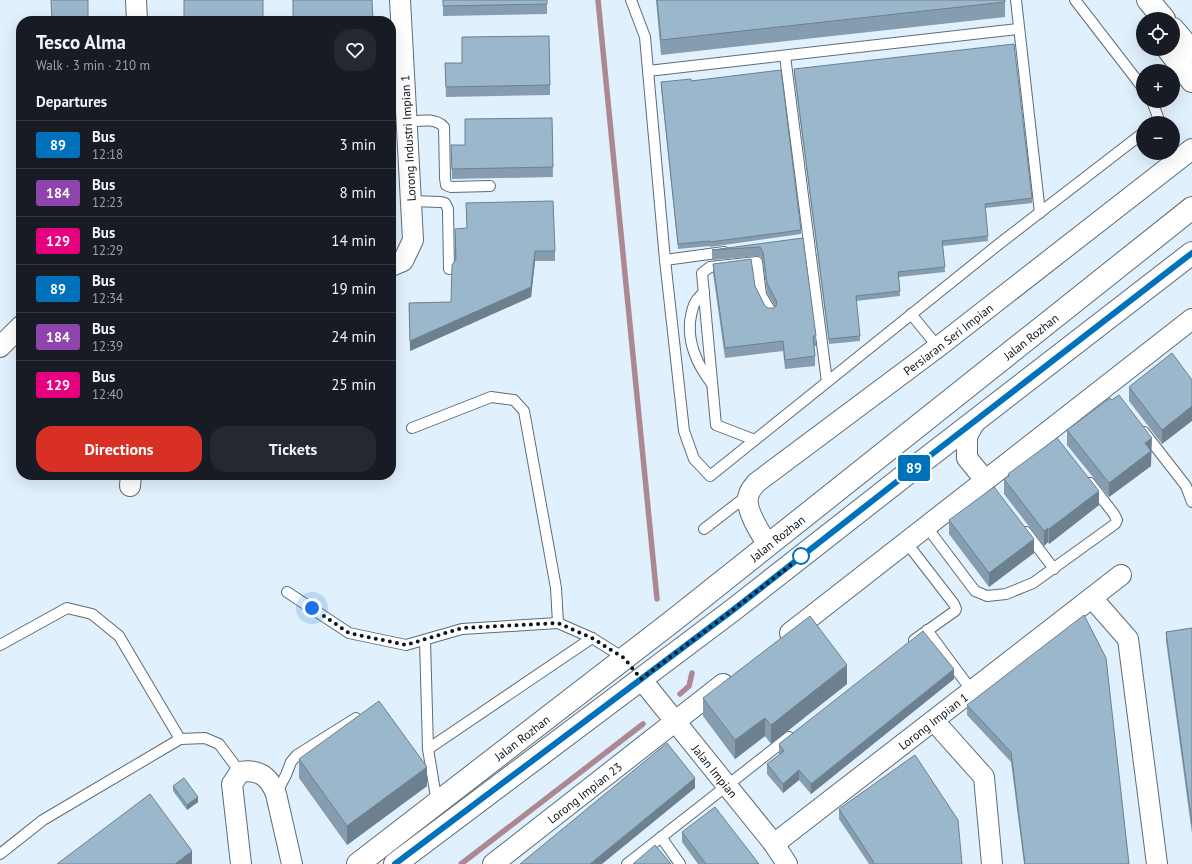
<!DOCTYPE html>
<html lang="en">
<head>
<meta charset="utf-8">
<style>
  :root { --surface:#171b24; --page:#242831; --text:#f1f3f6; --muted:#9ea1a6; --line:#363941; --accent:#d93025 }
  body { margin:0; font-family:"PT Sans",sans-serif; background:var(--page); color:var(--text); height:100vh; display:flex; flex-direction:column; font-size:15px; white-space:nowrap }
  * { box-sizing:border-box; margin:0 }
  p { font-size:13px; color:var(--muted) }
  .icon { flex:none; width:22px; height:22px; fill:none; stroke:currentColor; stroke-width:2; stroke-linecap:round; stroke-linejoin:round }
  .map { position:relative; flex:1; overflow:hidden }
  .sheet { position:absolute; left:16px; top:16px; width:380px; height:464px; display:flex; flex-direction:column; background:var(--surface); border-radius:16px; box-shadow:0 4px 16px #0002 }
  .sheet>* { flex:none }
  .badge { padding:0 8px; border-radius:3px; font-size:14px; line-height:26px }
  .fabs { position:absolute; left:1136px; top:12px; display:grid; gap:8px }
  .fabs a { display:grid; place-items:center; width:44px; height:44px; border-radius:50%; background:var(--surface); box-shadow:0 4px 16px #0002; font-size:20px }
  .you { position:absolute; width:20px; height:20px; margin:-10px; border:3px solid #fff; border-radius:50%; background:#1a73e8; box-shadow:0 0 0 6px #1a73e833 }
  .map>.badge { position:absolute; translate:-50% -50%; box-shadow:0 0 0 2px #fff }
  h2 { padding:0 20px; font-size:15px; line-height:36px }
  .round { display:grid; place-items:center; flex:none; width:42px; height:42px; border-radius:16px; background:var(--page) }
  .overview { display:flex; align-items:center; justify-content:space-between; height:68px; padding:0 20px }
  h1 { font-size:19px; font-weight:600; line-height:30px }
  .cta { display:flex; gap:8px; margin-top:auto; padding:8px 20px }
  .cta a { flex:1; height:46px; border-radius:16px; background:var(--accent); color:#fff; font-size:16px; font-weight:600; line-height:46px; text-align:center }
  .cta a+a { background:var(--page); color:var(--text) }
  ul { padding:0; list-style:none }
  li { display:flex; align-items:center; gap:12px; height:48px; padding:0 20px; border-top:1px solid var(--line) }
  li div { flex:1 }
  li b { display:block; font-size:15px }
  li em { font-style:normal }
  li .badge { min-width:44px; font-weight:700; text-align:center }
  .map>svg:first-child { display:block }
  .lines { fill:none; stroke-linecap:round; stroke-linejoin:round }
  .stream { stroke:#ac8992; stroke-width:5.5 }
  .lane-casing { stroke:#5c6c79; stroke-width:12 }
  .street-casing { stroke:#5c6c79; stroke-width:22 }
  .secondary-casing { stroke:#5c6c79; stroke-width:24 }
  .primary-casing { stroke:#5c6c79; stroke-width:24 }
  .lane { stroke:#fff; stroke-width:10 }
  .street { stroke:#fff; stroke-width:20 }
  .secondary { stroke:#fff; stroke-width:22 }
  .primary { stroke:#fff; stroke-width:22 }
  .wall { fill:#859daf }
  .shaded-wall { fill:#6c808f }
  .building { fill:#9bb7cc; stroke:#6c808f }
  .line-casing { stroke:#fff; stroke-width:9 }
  .line { stroke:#0072bc; stroke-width:6 }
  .walk { stroke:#0f151a; stroke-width:4; stroke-dasharray:0 7.2 }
  .stop-dot { fill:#fff; stroke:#0072bc; stroke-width:2 }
  .labels { text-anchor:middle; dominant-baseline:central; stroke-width:3.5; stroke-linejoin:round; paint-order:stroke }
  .street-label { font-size:12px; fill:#0f151a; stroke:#fff }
</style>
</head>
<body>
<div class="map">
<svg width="1192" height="864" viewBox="0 0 1192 864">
  <rect width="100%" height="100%" fill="#e0f0fc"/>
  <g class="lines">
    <g class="stream">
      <polyline points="598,0 657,599"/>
      <polyline points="680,694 689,686 692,673"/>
      <polyline points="461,864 643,724"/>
    </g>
    <defs>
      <g id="lane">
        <polyline points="631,0 645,37 665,260 684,431 694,459 710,476 999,244 1143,133"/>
        <polyline points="1016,0 1040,213"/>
        <polyline points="1075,0 1143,88"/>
        <polyline points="785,56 827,382"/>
        <polyline points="648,71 1018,29"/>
        <polyline points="1152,101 1159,120 1155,123"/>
        <path d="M407,122C419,121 435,117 444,127L445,178L446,185L451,187L490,186"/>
        <polyline points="411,201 441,202 445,203 448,209 449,269"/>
        <polyline points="665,260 724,252"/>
        <path d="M704,292C701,295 698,298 696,301C692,307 691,315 690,322C688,346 698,366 712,384"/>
        <polyline points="911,314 938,347"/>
        <polyline points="412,428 491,397 514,400 524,411 556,588 558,623"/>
        <polyline points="1144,432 1186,486 1192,502"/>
        <polyline points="755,440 716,425 702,273 710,267 757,262 761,295 771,312"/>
        <polyline points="926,526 975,591 987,596 1006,594 1033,583 1115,524 1117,520 1114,514 1090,483"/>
        <polyline points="704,529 748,495"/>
        <polyline points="1026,532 1054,569"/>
        <polyline points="906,542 954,604 956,609 955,611 914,640"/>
        <polyline points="287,592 349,633 406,645 462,629 558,623 592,638 624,658"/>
        <polyline points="927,630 972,691"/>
        <polyline points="425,640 428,749 437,803"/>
        <polyline points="0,645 67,608 92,614 119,636 180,739"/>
        <polyline points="428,749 592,638"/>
        <polyline points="276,794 286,775 291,762 297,755 356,718"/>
        <polyline points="661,837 680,864"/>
        <polyline points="0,854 43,820 180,739 205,738 219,744 240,772"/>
        <polyline points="627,864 789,737"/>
      </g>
      <g id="street">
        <polyline points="136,0 137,21"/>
        <polyline points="391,266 403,261 413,240 400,0"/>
        <polyline points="0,347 21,326"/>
        <polyline points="976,420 967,436 967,458 985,480"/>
        <polyline points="130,486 131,475"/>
        <path id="s1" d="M768,545C761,534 743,507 749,494C750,490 754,486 756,483L938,347L1192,149"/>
        <polyline points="1092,598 1128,639 1157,864"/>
        <polyline points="790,633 1192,319"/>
        <path id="s2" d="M641,679L774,844L787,864"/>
        <polyline points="934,721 984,777 992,864"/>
        <path id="s3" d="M774,844L1121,575"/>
        <path d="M241,864L232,784L240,772C259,769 269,776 276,794L292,864"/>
        <path id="s4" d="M493,864L723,684"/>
      </g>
      <g id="secondary">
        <polyline points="1148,0 1164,19"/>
        <polyline points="1173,29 1192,51"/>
        <polyline points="1168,49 1192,81"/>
      </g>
      <g id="primary">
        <path id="s5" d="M358,864L674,620L1192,208"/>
        <polyline points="395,864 733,610 927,458 1192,253"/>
      </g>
    </defs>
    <use href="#lane" class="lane-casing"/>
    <use href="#street" class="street-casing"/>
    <use href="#secondary" class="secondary-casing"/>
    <use href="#primary" class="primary-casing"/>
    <use href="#lane" class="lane"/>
    <use href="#street" class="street"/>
    <use href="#secondary" class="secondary"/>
    <use href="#primary" class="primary"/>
  </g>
  <g class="wall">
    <polygon points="443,0 547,0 547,14 443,16"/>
    <polygon points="656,0 1005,0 1005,17 661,55"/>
    <polygon points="445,63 550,85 550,95 446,97"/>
    <polygon points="794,69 1032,198 1032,203 985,208 988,241 943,246 945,272 899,277 900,296 856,301 860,336 860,341 829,344 794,74"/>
    <polygon points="691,81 801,230 801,234 710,247 710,246 678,249 661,87 661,82"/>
    <polygon points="552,118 553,177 452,179 451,145 465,145"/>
    <polygon points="455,229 555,251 555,261 535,261 531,297 410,351 409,303 451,302 455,259"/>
    <polygon points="803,238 816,336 816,346 814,346 815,356 815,366 785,369 783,351 725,358 713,273 713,264 755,286 765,306 768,308 774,308 775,307 767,293 763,261 760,256 712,260 712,250"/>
    <polygon points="1172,353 1162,444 1129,401 1129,387"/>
    <polygon points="1067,430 1152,452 1151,453 1151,466 1109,497 1067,445"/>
    <polygon points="1008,474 1099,505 1049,544 1048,542 1044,546 1004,494 1004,479 1008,476"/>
    <polygon points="949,520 1034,553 989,587 949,534"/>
    <polygon points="1192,628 1192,834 1166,641 1166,632"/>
    <polygon points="954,679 811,794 799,780 783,793 767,774 767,764 779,755 779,744"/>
    <polygon points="847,684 771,744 765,736 735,759 703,716 703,698"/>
    <polygon points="967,705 1129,864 1024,864 1011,762 967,715"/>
    <polygon points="299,759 427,786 347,845 299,778"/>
    <polygon points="173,786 198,802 187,810 173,791"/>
    <polygon points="839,809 962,864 869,864 839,819"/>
    <polygon points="682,832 759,864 698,864 682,842"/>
  </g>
  <g class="shaded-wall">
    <polygon points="535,251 535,261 531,297 410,351 410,341"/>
    <polygon points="1192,406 1192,421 1162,444 1162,430"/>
    <polygon points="1152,438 1151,466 1109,497 1109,483 1145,443"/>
    <polygon points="1099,491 1099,505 1049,544 1049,529"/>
    <polygon points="1048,528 1048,542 1044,546 1044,531"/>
    <polygon points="1034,539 1034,553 989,587 989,573"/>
    <polygon points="847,665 847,684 771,744 771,725"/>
    <polygon points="954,669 954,679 811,794 811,784"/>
    <polygon points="765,718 765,736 735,759 735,740"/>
    <polygon points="427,767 427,786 347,845 347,826"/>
    <polygon points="799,770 799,780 783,793 783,784"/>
    <polygon points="695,778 695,788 602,864 590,864"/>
    <polygon points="198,797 198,802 187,810 187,805"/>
    <polygon points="192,851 192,864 175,864"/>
  </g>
  <g class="building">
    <polygon points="51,0 88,0 88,21 52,21"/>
    <rect x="184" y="0" width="79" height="21"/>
    <polygon points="293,0 372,0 373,21 293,21"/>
    <polygon points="443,0 547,0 547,4 443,6"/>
    <polygon points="657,0 1005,0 1005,2 661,40"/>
    <polygon points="549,36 550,85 446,87 445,63 462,63 462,37"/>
    <polygon points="1014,44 1032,198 985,204 988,236 942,241 945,267 898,272 900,291 856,296 860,336 829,339 794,69"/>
    <polygon points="781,70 801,230 710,242 710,241 678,244 661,82 691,79 691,81"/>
    <polygon points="552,118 553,167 452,169 451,145 465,145 465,119"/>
    <polygon points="553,201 555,251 535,251 531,287 410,341 409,303 451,302 452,265 456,259 455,229 467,228 466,203"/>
    <polygon points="803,238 816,336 813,336 815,356 785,360 783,341 725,348 713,264 751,259 755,286 765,306 768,308 774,308 776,306 777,302 767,283 763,252 760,247 712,250"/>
    <polygon points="1172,353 1192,380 1192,406 1162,430 1129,387"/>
    <polygon points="1119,395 1152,438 1145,443 1151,451 1109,483 1067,430 1110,398 1112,400"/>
    <polygon points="1057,438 1099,491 1049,529 1048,528 1044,531 1004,479 1009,476 1008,474"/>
    <polygon points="994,487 1034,539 989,573 949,520"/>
    <polygon points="1084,615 1106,658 1129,864 1025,864 1011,752 967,705"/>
    <polygon points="810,616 847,665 771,725 765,718 735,740 703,698"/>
    <polygon points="1192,628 1192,824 1166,632"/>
    <polygon points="923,631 954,669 811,784 799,770 783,784 767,764 784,751 779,744"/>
    <polygon points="379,701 427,767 347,826 299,759"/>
    <polygon points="667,743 695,778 590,864 520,864"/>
    <polygon points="915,755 958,820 962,864 873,864 873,861 839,809"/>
    <polygon points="184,778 198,797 187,805 173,786"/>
    <polygon points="150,794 192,851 175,864 57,864"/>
    <polygon points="715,807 759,864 706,864 682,832"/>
    <polygon points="655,845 671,864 633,864"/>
  </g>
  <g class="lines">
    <defs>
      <polyline id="line" points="395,864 733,610 927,458 1192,253"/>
    </defs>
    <use href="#line" class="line-casing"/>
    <use href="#line" class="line"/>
    <polyline class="walk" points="312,608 349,633 406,645 462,628 558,623 592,638 624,658 641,679 733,610 806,553 801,556"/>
  </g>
  <circle class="stop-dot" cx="801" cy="556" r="8"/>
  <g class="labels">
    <g class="street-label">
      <text transform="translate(408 138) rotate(-93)">Lorong Industri Impian 1</text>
      <text stroke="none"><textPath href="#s5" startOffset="855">Jalan Rozhan</textPath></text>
      <text stroke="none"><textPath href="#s1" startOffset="309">Persiaran Seri Impian</textPath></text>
      <text stroke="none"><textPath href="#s5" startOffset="531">Jalan Rozhan</textPath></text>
      <text stroke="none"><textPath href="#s3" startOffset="201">Lorong Impian 1</textPath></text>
      <text stroke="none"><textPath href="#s5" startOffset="207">Jalan Rozhan</textPath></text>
      <text stroke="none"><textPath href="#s2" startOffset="118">Jalan Impian</textPath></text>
      <text stroke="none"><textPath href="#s4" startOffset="116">Lorong Impian 23</textPath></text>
    </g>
  </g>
</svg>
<div class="fabs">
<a><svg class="icon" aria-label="locate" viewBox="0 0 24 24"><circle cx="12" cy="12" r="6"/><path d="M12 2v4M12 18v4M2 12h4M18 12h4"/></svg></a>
<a>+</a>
<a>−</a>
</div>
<div class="you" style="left:312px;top:608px"></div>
<b class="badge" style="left:914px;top:468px;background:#0072bc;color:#fff">89</b>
<section class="sheet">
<div class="overview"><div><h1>Tesco Alma</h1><p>Walk · 3 min · 210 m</p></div><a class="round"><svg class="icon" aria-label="heart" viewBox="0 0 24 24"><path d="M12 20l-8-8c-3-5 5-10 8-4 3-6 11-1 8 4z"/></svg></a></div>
<h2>Departures</h2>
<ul>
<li><span class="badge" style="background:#0072bc;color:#fff">89</span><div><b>Bus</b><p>12:18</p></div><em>3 min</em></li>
<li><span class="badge" style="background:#8e44ad;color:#fff">184</span><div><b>Bus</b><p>12:23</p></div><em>8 min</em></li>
<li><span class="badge" style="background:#e6007e;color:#fff">129</span><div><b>Bus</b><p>12:29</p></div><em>14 min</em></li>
<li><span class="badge" style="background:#0072bc;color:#fff">89</span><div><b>Bus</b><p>12:34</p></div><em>19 min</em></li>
<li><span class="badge" style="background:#8e44ad;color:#fff">184</span><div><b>Bus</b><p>12:39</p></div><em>24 min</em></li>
<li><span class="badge" style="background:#e6007e;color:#fff">129</span><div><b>Bus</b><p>12:40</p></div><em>25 min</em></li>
</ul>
<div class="cta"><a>Directions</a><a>Tickets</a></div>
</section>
</div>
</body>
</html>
